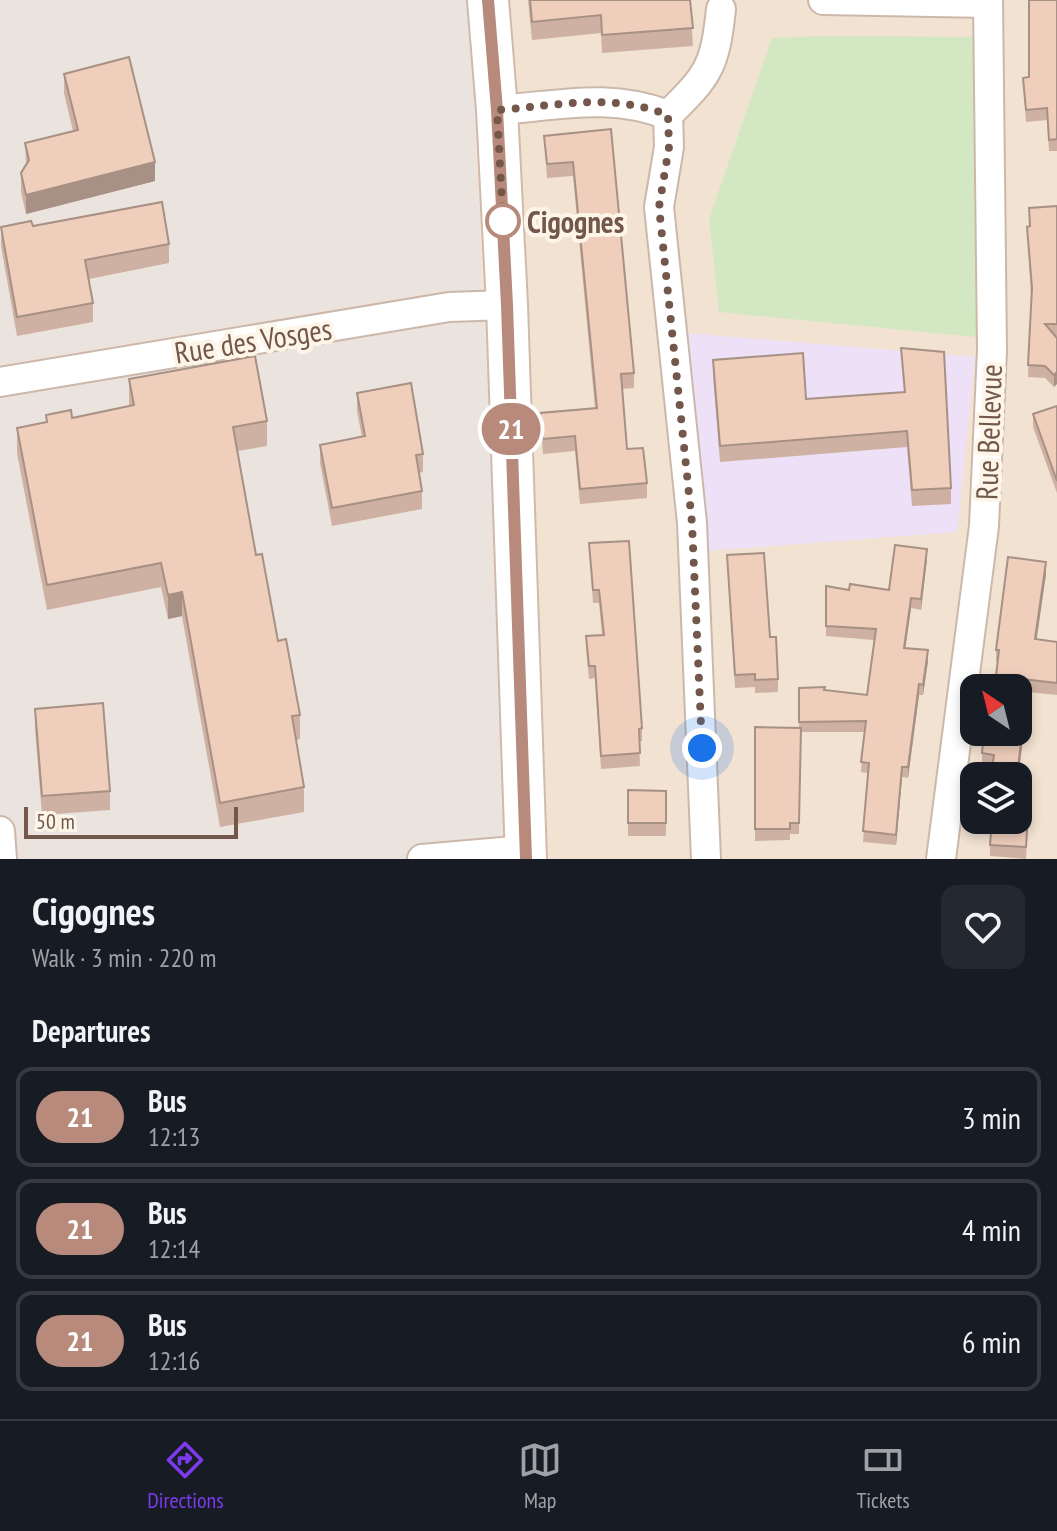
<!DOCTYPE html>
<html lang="en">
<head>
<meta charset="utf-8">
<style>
  :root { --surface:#171b24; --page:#242831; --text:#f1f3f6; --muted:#9ea1a6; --line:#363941; --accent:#7c3aed }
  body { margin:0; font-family:"PT Sans Narrow",sans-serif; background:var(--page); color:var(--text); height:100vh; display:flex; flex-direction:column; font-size:30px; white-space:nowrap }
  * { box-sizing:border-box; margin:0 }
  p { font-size:26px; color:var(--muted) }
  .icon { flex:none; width:44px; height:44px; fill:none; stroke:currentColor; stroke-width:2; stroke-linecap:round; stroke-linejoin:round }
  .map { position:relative; height:859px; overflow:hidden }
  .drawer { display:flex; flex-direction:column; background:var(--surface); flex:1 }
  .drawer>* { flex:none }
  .badge { padding:0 16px; border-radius:26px; font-size:28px; line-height:52px }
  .needle { width:52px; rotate:325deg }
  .fabs { position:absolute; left:960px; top:674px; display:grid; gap:16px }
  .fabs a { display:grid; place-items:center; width:72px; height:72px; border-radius:16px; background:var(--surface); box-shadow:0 4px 12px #0003; font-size:40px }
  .scale { position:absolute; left:24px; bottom:20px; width:214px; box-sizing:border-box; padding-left:8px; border:4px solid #72574a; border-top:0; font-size:22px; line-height:28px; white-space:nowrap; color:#72574a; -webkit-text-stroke:6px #fef5e9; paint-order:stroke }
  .you { position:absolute; width:40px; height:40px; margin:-20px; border:6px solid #fff; border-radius:50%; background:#1a73e8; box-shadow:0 0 0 12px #1a73e833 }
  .map>.badge { position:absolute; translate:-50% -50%; box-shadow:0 0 0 4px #fff }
  h2 { padding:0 32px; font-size:30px; line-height:72px }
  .round { display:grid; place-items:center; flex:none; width:84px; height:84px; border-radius:16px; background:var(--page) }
  .summary { display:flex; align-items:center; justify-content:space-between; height:136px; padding:0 32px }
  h1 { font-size:38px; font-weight:800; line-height:60px }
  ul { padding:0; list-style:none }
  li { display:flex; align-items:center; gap:24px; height:100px; margin:0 16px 12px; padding:0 16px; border:4px solid var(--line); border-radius:16px }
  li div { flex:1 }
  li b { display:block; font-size:30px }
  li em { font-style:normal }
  li .badge { min-width:88px; font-weight:700; text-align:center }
  .tab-bar { display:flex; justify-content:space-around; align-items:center; height:112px; border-top:2px solid var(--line); background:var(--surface); font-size:22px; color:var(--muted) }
  .tab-bar a { display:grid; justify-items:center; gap:4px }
  .tab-bar .on { color:var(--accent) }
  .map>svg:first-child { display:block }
  .residential { fill:#f2e2d2; fill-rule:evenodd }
  .industrial { fill:#ebe3de }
  .education { fill:#eee0f7 }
  .green { fill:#d3e8c2 }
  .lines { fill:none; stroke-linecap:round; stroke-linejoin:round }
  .street-casing { stroke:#ccb8aa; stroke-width:32 }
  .secondary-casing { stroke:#d1baab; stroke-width:44 }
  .street { stroke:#fff; stroke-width:28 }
  .secondary { stroke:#fff; stroke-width:40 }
  .wall { fill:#ceb1a2 }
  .shaded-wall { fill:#a79084 }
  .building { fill:#efcebc; stroke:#a79084; stroke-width:2 }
  .line-casing { stroke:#fff; stroke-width:18 }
  .line { stroke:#b78a7b; stroke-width:12 }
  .walk { stroke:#72574a; stroke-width:8; stroke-dasharray:0 14.4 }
  .stop-dot { fill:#fff; stroke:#b78a7b; stroke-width:4 }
  .labels { text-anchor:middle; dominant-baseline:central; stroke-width:8; stroke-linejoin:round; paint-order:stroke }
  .stop-label { font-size:30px; font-weight:bold; fill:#72574a; stroke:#fef5e9; text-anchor:start }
  .street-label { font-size:30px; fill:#72574a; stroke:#fef5e9 }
</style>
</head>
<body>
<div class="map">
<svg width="1057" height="859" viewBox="0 0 1057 859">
  <rect width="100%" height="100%" fill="#fbf1e3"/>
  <path class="residential" d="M467,0H1057V859H502L494,530L473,72ZM974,688H1018V732H974ZM974,776H1018V820H974Z"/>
  <polygon class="industrial" points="0,0 467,0 473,72 494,530 502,859 0,859"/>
  <polygon class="education" points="686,333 975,357 957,532 706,551"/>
  <polygon class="green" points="824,36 975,37 976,337 719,312 709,219 772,38"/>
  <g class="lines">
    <defs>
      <g id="street">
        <polyline points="823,0 988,3"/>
        <path d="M497,110C558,106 609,92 668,115"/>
        <polyline points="0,382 449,307 507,305"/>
        <polyline points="0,831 2,859"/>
        <polyline points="422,859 526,850"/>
        <path d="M706,859L692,523L659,207L669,147L668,115C709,75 715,66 721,9"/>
        <polyline points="941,859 984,526 992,350 988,0"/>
      </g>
      <polyline id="secondary" points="488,0 497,110 507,305 526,859"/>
    </defs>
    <use href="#street" class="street-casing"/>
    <use href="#secondary" class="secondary-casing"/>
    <use href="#street" class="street"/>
    <use href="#secondary" class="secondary"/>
  </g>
  <g class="wall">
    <polygon points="528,0 690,0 693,46 602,53 601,33 532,40"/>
    <polygon points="1057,0 1057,151 1049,151 1047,120 1026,122 1023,78 1029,77"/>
    <polygon points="64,74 155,181 26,214 21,192 21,173 26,165 25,143 73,131 64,93"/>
    <polygon points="611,129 634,373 634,388 622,389 627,449 647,483 647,498 580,504 575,451 543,454 540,413 595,408 573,176 547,178 544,136"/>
    <polygon points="1057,206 1057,336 1055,336 1054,387 1045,378 1028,377 1031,296 1027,227 1029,226"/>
    <polygon points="1,227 169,244 169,263 89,279 93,303 93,322 17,336 1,246"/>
    <polygon points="901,348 951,488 951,504 912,506 907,447 720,462 713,376 713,360 806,399 904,392"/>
    <polygon points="129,379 267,421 267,446 238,451 256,555 278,641 300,715 300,739 296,740 304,787 304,812 220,827 182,616 168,619 161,587 47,610 17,453 17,428 46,423 46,415 72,418 129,406"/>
    <polygon points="357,393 423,454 423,472 419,473 422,491 422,509 332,526 320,463 320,445 362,437 357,411"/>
    <polygon points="1057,406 1057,493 1033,427 1033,414"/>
    <polygon points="589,543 642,728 642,741 639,741 640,766 601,769 595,678 589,679 586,648 586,636 602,635 599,603 593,603"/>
    <polygon points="727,555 770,637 778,679 778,692 755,693 755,687 735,688"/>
    <polygon points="927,559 921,610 911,608 905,648 928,661 923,695 919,695 908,778 902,777 896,845 863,842 868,773 861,772 864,732 801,732 799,834 790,834 790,840 755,841 755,727 799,728 799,688 867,695 874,640 826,636 826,586 849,590 889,590"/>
    <polygon points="1046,574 1036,640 1057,642 1057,695 1018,691 1018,688 996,688 998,662 996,662 996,650"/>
    <polygon points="35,709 110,791 110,810 42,815 35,728"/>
    <polygon points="1023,737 1018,780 1018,776 993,766 982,765 982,753"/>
    <polygon points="628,790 666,791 666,836 628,836"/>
    <polygon points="1029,808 1026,859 990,856 990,845"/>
  </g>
  <g class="shaded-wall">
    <polygon points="155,162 155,181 26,214 26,195"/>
    <polygon points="1057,372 1057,384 1054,387 1054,375"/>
    <polygon points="927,549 927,559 921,610 921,599"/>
    <polygon points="1046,562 1046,574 1035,651 1035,639"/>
    <polygon points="182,592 182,616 168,619 168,595"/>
    <polygon points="911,598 911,608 904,658 904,648"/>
    <polygon points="928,650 928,661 923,695 923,685"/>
    <polygon points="919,684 919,695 908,778 908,767"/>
    <polygon points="1023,726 1023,737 1018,780 1017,776"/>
    <polygon points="902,767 902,777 896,845 896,835"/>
  </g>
  <g class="building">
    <polygon points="530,0 690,0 693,28 602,35 601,15 532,22"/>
    <polygon points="1029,0 1057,0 1057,139 1049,140 1047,108 1026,110 1023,78 1029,77"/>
    <polygon points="129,57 155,162 26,195 21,173 29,160 25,143 78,130 64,74"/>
    <polygon points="611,129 634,373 621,374 627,449 643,448 647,483 580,489 575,436 543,439 540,413 597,408 573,162 547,164 544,136"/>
    <polygon points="162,202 169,244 85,260 93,303 17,317 1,227 31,221 33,226"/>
    <polygon points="1057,206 1057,324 1045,324 1057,338 1057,372 1054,375 1045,366 1028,365 1032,288 1027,227 1030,226 1029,208"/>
    <polygon points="901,348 944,352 951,488 912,490 907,431 720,446 713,360 803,353 806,399 905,392"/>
    <polygon points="255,356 267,421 233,427 256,555 262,554 278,641 286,639 300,715 292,716 304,787 220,803 182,592 168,595 161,563 47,585 17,428 47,422 46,415 71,410 72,418 134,405 129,379"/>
    <polygon points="411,383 423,454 416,455 422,491 332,508 320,445 365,436 357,393"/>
    <polygon points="1057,406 1057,481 1033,414"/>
    <polygon points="629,541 642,728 639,729 640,753 601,756 595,666 589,666 586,636 604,635 599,590 593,590 589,543"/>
    <polygon points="895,545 927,549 921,599 911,598 904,648 928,650 923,685 919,684 908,767 902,767 896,835 863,831 869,763 861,762 866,721 799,722 799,688 825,687 824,690 867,695 876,629 826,626 826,586 849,590 850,584 889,590"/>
    <polygon points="764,553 770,637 776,637 778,679 755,680 755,674 735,675 727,555"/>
    <polygon points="1008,557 1046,562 1035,639 1057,642 1057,683 996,676 999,650 996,650"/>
    <polygon points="103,703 110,791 42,796 35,709"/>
    <polygon points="1018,725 1023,726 1017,776 991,776 994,755 982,753 984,732 1018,732"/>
    <polygon points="755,727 801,728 799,823 790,823 790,829 755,829"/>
    <polygon points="628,790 666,791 666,823 628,823"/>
    <polygon points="1018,795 1029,796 1026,847 990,845 992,820 1018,820"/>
  </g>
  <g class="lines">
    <defs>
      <polyline id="line" points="488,0 497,110 507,305 526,859"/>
    </defs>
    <use href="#line" class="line-casing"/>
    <use href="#line" class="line"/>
    <path class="walk" d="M503,221L497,110C558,106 610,92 668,115L669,147L659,207L692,523L702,748"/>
  </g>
  <circle class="stop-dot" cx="503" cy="221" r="16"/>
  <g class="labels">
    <g class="stop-label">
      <text x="527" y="221">Cigognes</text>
    </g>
    <g class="street-label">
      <text transform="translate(253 340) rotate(-9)">Rue des Vosges</text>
      <text transform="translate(988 432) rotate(-88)">Rue Bellevue</text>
    </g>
  </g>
</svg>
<div class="fabs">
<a><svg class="needle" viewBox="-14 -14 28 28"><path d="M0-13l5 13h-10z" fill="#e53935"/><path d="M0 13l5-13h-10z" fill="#9ea1a6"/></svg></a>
<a><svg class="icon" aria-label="layers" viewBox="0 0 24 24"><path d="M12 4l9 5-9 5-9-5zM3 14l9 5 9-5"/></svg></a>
</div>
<div class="scale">50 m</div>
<div class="you" style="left:702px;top:748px"></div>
<b class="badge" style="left:511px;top:429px;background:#b78a7b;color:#fff">21</b>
</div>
<section class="drawer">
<div class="summary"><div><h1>Cigognes</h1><p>Walk · 3 min · 220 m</p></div><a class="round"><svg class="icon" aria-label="heart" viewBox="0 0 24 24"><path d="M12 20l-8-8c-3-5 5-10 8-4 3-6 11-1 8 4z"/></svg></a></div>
<h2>Departures</h2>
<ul>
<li><span class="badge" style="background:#b78a7b;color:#fff">21</span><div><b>Bus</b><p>12:13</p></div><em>3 min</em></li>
<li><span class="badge" style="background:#b78a7b;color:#fff">21</span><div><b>Bus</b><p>12:14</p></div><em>4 min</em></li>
<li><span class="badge" style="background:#b78a7b;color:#fff">21</span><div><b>Bus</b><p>12:16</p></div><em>6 min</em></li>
</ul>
</section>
<nav class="tab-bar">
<a class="on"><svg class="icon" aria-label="directions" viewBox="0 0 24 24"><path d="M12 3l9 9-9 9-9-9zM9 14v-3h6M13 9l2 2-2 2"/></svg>Directions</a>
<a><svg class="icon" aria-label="map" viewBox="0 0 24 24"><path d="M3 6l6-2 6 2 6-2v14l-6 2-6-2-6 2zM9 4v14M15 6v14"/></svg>Map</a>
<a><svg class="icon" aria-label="tickets" viewBox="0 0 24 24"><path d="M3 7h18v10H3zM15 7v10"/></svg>Tickets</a>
</nav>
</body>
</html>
